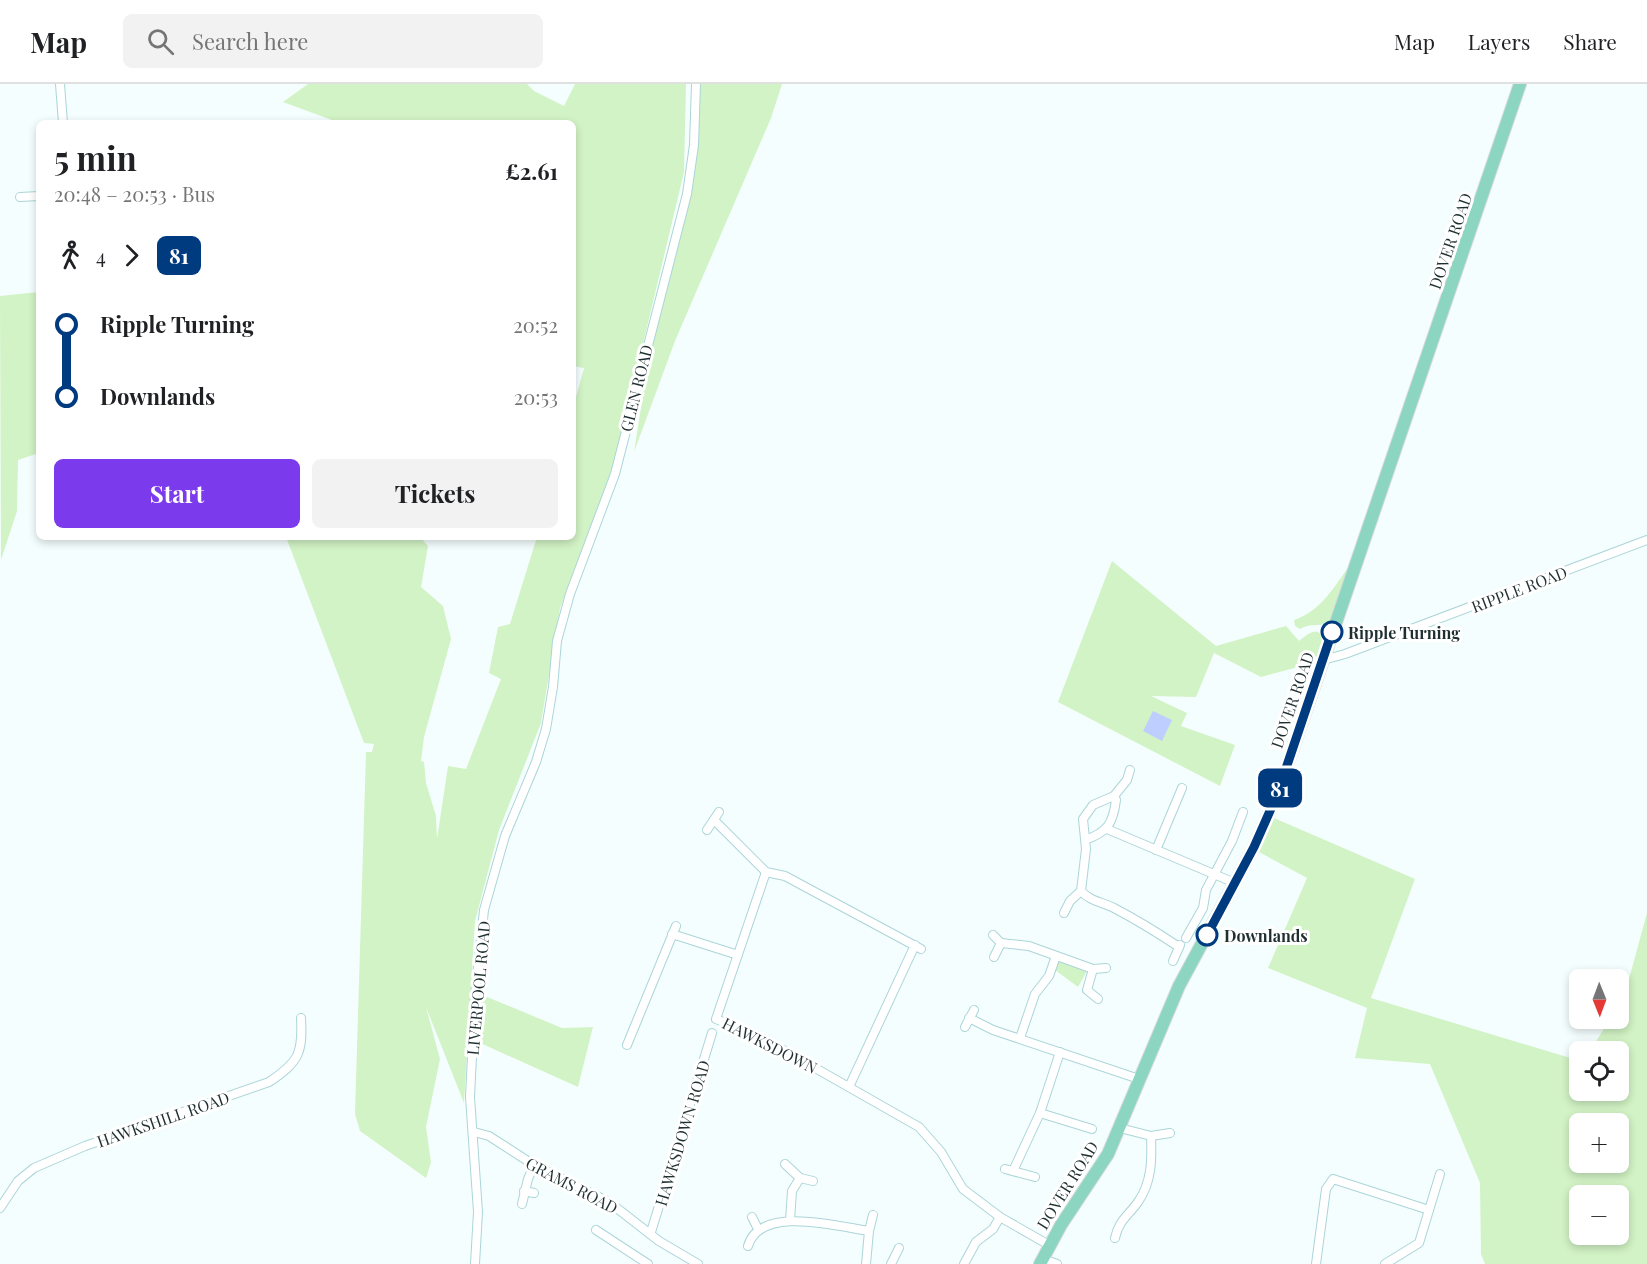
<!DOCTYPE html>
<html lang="en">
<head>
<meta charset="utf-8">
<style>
  :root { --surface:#fff; --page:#f2f2f2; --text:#202124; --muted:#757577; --line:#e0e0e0; --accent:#7c3aed }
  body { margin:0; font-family:"Playfair Display",serif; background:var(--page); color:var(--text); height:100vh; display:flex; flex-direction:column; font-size:22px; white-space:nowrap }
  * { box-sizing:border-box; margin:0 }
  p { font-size:20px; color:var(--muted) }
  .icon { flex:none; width:33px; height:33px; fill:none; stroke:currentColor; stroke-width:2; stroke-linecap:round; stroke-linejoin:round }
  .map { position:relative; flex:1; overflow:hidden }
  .drawer { position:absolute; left:36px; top:36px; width:540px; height:420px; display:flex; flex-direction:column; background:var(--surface); border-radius:9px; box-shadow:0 3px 9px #0003 }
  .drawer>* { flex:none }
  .badge { padding:0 12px; border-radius:9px; font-size:21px; line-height:39px }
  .needle { width:39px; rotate:179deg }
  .tools { position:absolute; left:1569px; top:885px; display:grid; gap:12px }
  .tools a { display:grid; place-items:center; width:60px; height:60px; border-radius:9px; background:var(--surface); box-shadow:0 3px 9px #0003; font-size:30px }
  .map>.badge { position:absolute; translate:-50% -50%; box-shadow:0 0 0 3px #fff }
  .legs { display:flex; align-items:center; gap:9px; height:66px; padding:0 18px; font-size:20px }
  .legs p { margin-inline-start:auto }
  .summary { display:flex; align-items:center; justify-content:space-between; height:102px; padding:0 18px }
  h1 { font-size:33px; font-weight:700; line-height:45px }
  .action { display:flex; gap:12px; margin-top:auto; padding:12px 18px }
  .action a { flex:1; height:69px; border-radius:9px; background:var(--accent); color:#fff; font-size:24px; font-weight:700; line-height:69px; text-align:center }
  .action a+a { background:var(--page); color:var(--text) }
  ul { padding:0 18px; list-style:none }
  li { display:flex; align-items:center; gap:21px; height:72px; font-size:22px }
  li i { display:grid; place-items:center; width:9px; height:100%; margin:0 8px; background:currentColor }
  li i::after { content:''; width:15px; height:15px; margin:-8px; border:4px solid; border-radius:50%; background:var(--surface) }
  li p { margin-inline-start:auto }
  li:first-child i { background:linear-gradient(#0000 50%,currentColor 0) }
  li:last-child i { background:linear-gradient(currentColor 50%,#0000 0) }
  header { display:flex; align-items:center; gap:36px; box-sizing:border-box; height:84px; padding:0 30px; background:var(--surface); border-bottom:2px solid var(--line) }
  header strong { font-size:28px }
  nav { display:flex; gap:33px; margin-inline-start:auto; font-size:21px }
  .search { width:420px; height:54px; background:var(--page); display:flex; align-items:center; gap:15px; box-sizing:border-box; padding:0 21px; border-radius:9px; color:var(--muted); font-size:22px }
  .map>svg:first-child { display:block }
  .green { fill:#d2f3c5; fill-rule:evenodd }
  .water { fill:#beceff }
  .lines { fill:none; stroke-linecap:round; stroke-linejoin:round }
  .street-casing { stroke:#abd5d9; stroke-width:10 }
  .primary-casing { stroke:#d7dada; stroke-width:14 }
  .street { stroke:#fff; stroke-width:8 }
  .primary { stroke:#8cd6c1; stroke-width:12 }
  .line-1-casing { stroke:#fff; stroke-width:14 }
  .line-1 { stroke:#003b80; stroke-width:9 }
  .stop-1-dot { fill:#fff; stroke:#003b80; stroke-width:3 }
  .labels { text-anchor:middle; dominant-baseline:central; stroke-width:6; stroke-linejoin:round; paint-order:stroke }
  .street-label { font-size:16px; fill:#1f2f31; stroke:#fff }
  .stop-label { font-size:16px; font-weight:bold; fill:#1f2f31; stroke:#fff; text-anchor:start }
</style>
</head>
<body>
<header>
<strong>Map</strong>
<div class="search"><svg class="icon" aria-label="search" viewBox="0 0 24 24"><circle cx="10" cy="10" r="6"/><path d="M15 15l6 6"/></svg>Search here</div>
<nav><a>Map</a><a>Layers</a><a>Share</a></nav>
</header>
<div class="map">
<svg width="1647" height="1180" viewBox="0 0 1647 1180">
  <rect width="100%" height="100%" fill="#f5fefe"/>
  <g class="green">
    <polygon points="308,0 527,0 534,7 564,22 575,0 686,0 684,88 612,390 560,524 541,639 499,746 475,837 464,1019 426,923 440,975 426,1043 431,1078 426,1094 360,1047 355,1030 366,668 372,668 374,660 364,659 286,453 420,453 428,462 421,503 443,522 451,555 424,653 421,677 424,678 426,699 436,732 437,755 448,682 466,685 501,595 489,589 498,543 510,540 537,453 573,453 573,324 584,284 573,282 573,39 340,39 283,18"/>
    <polygon points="699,0 782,0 771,34 675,257 634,368 648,279 696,80"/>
    <polygon points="39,208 39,369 18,376 17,427 1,476 0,212"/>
    <path d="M1112,477L1216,562L1286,542L1299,557C1325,534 1325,557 1317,578L1261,593L1214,569L1196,613L1151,612L1187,629L1181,642L1235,661L1220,702L1058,618Z"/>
    <path d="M1350,481L1331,537C1322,544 1311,538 1300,545L1295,542L1294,536C1321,527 1334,503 1350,481Z"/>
    <path d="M1274,734L1415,795L1371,914L1577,976L1580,1006H1618V968L1590,967L1610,935L1618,934L1619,918L1629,895L1647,829V1180H1485L1481,1170L1480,1099L1430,980L1355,974L1367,924L1268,884L1307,794L1257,767ZM1580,1040H1618V1078H1580ZM1580,1112H1618V1150H1580Z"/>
    <polygon points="1058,877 1087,887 1078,903 1055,886"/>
    <polygon points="480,910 562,944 593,943 578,1003 478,958"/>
  </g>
  <polygon class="water" points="1153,627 1172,636 1162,657 1143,647"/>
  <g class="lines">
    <defs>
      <g id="street">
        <polyline points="60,0 63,39"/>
        <polyline points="20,113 39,112"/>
        <polyline points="1323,576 1345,570 1647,456"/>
        <polyline points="1114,712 1127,696 1130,686"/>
        <polyline points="714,736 766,788 785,792 921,865"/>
        <polyline points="1107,745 1235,799"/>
        <polyline points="707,746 719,728"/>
        <path d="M1085,756C1108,748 1113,739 1116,716L1114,712L1093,721L1083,735L1086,765L1081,807C1091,818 1103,818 1114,824C1137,836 1158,849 1179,863"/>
        <polyline points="1156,766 1182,704"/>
        <polyline points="766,788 716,935 766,956 919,1043 941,1068 963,1105 1000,1133 1049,1161"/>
        <polyline points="1064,829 1070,817 1081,807"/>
        <polyline points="672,850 738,871"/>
        <polyline points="993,851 1001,859 1029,862 1093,885 1106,884"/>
        <polyline points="1186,854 1203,824 1206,806 1232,757 1243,728"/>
        <polyline points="994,873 1001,859"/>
        <polyline points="1173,877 1180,861"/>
        <polyline points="1093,885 1087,906 1098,915"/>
        <polyline points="969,934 993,946 1139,995"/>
        <polyline points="965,943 974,926"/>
        <polyline points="1020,954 1035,910 1049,892 1056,872"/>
        <polyline points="627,961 676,842"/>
        <polyline points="849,1003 915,861"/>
        <polyline points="1040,1029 1092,1045"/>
        <polyline points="1120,1044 1151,1052 1170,1049"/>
        <polyline points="474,1048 489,1052 534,1081 609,1118 659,1157 698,1180"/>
        <polyline points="785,1080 800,1094 813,1097"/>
        <polyline points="1005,1085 1035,1093"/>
        <polyline points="1013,1087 1040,1029 1060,968"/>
        <polyline points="524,1107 534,1109"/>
        <polyline points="522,1120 528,1095 534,1081"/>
        <path d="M0,1124L18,1097L34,1084L85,1062L269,998C299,978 303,969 301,934"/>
        <polyline points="752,1133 758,1145"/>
        <polyline points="790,1136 792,1107 800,1094"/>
        <polyline points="596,1146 648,1180"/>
        <polyline points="651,1148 712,949"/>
        <path d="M1115,1154C1119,1136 1128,1132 1138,1118C1152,1098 1152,1075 1151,1052"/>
        <path d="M748,1162C760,1121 836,1142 869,1147"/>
        <polyline points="1043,1175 1057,1180"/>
        <polyline points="475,1180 478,1128 470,1013 475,912 484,826 505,752 536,678 546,645 553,603 557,557 570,510 615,390 687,110 694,61 696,0"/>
        <polyline points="866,1180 869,1147 873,1131"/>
        <polyline points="891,1180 899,1164"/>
        <polyline points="964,1180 976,1158 993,1145 1000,1133"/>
        <polyline points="1316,1180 1326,1105 1333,1095 1429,1126"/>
        <polyline points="1385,1180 1419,1159 1440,1090"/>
      </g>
      <polyline id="primary" points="1040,1180 1061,1141 1108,1070 1179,902 1254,763 1277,711 1520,0"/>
    </defs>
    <use href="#street" class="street-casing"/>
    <use href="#primary" class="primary-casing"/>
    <use href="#street" class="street"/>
    <use href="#primary" class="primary"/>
  </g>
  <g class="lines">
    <defs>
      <polyline id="line-1" points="1207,851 1254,763 1277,711 1332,548"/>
    </defs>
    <use href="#line-1" class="line-1-casing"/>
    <use href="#line-1" class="line-1"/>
  </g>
  <g class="stop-1-dot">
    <circle cx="1332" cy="548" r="10"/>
    <circle cx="1207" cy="851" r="10"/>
  </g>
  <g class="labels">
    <g class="street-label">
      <text transform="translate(1450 157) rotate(-71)">DOVER ROAD</text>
      <text transform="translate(636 304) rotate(-76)">GLEN ROAD</text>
      <text transform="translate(1519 505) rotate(-21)">RIPPLE ROAD</text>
      <text transform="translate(1292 616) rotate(-71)">DOVER ROAD</text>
      <text transform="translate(478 904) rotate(-85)">LIVERPOOL ROAD</text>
      <text transform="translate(770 961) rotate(27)">HAWKSDOWN</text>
      <text transform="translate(163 1035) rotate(-19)">HAWKSHILL ROAD</text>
      <text transform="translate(682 1049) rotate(-73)">HAWKSDOWN ROAD</text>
      <text transform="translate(572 1101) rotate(28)">GRAMS ROAD</text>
      <text transform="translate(1067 1101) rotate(-58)">DOVER ROAD</text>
    </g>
    <g class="stop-label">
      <text x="1348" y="548">Ripple Turning</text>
      <text x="1224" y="851">Downlands</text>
    </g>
  </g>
</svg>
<div class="tools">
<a><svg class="needle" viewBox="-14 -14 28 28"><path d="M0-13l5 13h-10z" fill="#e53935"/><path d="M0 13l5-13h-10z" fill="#757577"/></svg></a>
<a><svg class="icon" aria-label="locate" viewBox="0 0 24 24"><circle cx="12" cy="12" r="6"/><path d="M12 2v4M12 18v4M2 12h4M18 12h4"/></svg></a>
<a>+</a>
<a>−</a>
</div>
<b class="badge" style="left:1280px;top:704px;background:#003b80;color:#fff">81</b>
<section class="drawer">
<div class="summary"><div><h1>5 min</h1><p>20:48 – 20:53 · Bus</p></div><b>£2.61</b></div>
<div class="legs"><svg class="icon" aria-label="walk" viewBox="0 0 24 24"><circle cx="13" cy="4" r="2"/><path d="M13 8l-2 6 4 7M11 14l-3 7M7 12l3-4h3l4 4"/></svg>4<svg class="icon" aria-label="forward" viewBox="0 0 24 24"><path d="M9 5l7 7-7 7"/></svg><b class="badge" style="background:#003b80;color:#fff">81</b></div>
<ul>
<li><i style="color:#003b80"></i><b>Ripple Turning</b><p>20:52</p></li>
<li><i style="color:#003b80"></i><b>Downlands</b><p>20:53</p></li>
</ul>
<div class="action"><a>Start</a><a>Tickets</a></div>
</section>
</div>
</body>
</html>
